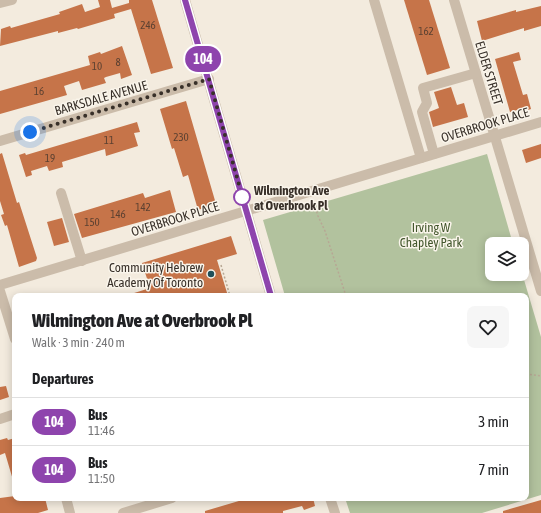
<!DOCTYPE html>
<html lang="en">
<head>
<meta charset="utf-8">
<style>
  :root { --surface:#fff; --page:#f6f6f6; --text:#202124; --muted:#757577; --line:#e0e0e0 }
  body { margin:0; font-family:"Asap Condensed",sans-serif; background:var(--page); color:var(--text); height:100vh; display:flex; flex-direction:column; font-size:15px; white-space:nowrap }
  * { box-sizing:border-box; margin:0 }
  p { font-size:13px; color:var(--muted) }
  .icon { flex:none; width:22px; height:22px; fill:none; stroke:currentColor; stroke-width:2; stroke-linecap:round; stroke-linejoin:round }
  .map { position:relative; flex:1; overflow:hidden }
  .details { position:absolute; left:12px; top:293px; width:517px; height:208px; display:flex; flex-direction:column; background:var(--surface); border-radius:8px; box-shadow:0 2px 10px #0003 }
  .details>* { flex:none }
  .badge { padding:0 8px; border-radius:13px; font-size:14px; line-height:26px }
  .controls { position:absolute; left:485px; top:237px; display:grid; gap:8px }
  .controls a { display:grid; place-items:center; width:44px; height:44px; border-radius:8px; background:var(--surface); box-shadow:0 2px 10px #0003; font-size:20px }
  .you { position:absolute; width:20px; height:20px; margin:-10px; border:3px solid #fff; border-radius:50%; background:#1a73e8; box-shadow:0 0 0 6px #1a73e833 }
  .map>.badge { position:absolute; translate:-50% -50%; box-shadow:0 0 0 2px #fff }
  h2 { padding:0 20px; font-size:15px; line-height:36px }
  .round { display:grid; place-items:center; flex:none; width:42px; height:42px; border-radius:8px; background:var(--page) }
  .headline { display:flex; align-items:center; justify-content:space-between; height:68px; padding:0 20px }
  h1 { font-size:19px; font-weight:800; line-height:30px }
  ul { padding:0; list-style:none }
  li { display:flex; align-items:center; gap:12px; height:48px; padding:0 20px; border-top:1px solid var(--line) }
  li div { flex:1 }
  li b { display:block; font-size:15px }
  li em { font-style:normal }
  li .badge { min-width:44px; font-weight:700; text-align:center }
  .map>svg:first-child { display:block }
  .green { fill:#b2c29e }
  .building { fill:#c67449 }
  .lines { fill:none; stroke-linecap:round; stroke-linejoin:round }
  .path { stroke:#b7a794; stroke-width:1.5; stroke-dasharray:2 2; stroke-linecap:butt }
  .minor { stroke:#cbbcaa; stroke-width:10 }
  .line-casing { stroke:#fff; stroke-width:9 }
  .line { stroke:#8e44ad; stroke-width:6 }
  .walk { stroke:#383029; stroke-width:4; stroke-dasharray:0 7.2 }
  .stop-dot { fill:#fff; stroke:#8e44ad; stroke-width:2 }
  .poi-dot { fill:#1f505a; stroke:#faf5eb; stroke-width:1.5 }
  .labels { text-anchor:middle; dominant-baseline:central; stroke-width:3; stroke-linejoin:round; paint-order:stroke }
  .number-label { font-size:11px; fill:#5c4131 }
  .street-label { font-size:13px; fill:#383029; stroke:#faf5eb }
  .stop-label { font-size:13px; font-weight:bold; fill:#383029; stroke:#faf5eb; text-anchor:start }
  .park-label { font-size:13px; fill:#43572d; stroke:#faf5eb }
  .poi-label { font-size:13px; fill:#383029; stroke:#faf5eb; text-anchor:end }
</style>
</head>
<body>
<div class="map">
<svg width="541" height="513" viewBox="0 0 541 513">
  <rect width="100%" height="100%" fill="#f3ebde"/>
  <polygon class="green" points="487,154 513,244 492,244 492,274 522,273 541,337 541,495 482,513 350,513 345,498 526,498 526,296 285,296 263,220"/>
  <g class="building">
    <polygon points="98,0 110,0 112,8 129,3 129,0 152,0 173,68 151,74 131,9 114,14 115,18 78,29 77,28 58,33 58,31 0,46 1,29 10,26 11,28 60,14 59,12 82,4 85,12 100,7"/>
    <polygon points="404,0 429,0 450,68 427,75"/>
    <polygon points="541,6 541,26 524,31 524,28 482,41 477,21 516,10 516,12"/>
    <polygon points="122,46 132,75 121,79 120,73 106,77 104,78 106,83 82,90 79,81 64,86 67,95 0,114 0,91 90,65 88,56 100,52 101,54"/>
    <polygon points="519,52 521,60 513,62 523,95 527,94 531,109 522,112 521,109 510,112 495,59"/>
    <polygon points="451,87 457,105 464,103 468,117 433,127 429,112 439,108 434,92"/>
    <polygon points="186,101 216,204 198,210 188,175 183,177 174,148 172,149 160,109"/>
    <polygon points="137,122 140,132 134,133 138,146 106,156 105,149 62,162 63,167 49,171 47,166 31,171 32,175 26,177 19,155 25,153 26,155"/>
    <polygon points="541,144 541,158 526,163 522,150"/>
    <polygon points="2,153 17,203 19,202 37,258 36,261 19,267 7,225 5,226 1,215 4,214 0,201 0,154"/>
    <polygon points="170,190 176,212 82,238 74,214 143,193 145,198"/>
    <polygon points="62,218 69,242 54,246 47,222"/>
    <polygon points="231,236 237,254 217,260 228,296 131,296 131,294 150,288 142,263"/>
    <polygon points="6,386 9,397 0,400 0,387"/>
    <polygon points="7,438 8,440 15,438 15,480 13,480 5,453 0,455 0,440"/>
    <polygon points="15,496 15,498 45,498 48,510 38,513 0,513 0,498"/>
    <polygon points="249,498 313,498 315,506 304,510 302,506 283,511 283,513 205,513 205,511"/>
    <polygon points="541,500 541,513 503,513 503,511"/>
  </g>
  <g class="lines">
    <g class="path">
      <polyline points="313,200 318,216 325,231 346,296"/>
      <polyline points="221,265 230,296"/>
      <polyline points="526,374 541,376"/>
    </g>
    <g class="minor">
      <polyline points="185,0 271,296"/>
      <polyline points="374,0 421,158"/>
      <polyline points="454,0 541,291"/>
      <polyline points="0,3 12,0"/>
      <polyline points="0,141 209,79"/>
      <polyline points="434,154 422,112 427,103 423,88 476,73"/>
      <polyline points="61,193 82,261"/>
      <polyline points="0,285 541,122"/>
      <polyline points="0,291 15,339"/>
      <polyline points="0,419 15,414"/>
      <polyline points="66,498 70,513"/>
      <polyline points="330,498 335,513"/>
      <polyline points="123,513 172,498"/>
    </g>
  </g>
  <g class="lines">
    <defs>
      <polyline id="line" points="185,0 271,296"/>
    </defs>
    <use href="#line" class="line-casing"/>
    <use href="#line" class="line"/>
    <polyline class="walk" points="30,132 209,79 244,202 242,197"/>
  </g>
  <circle class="stop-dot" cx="242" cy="197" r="8"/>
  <circle class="poi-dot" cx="211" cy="274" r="4"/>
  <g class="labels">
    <g class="number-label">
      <text x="148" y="25">246</text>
      <text x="426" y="31">162</text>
      <text x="118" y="62">8</text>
      <text x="97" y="66">10</text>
      <text x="39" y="91">16</text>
      <text x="181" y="137">230</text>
      <text x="109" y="140">11</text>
      <text x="50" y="158">19</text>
      <text x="143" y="207">142</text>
      <text x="118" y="214">146</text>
      <text x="92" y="222">150</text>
    </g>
    <g class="street-label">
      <text transform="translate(489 73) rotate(73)">ELDER STREET</text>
      <text transform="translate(101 98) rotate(-16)">BARKSDALE AVENUE</text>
      <text transform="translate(485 125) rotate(-17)">OVERBROOK PLACE</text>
      <text transform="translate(175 219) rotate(-17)">OVERBROOK PLACE</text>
    </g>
    <g class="stop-label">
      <text x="254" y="190">Wilmington Ave<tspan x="254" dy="15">at Overbrook Pl</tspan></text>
    </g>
    <g class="park-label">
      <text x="431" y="227">Irving W<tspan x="431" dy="15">Chapley Park</tspan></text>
    </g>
    <g class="poi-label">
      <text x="203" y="267">Community Hebrew<tspan x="203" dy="15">Academy Of Toronto</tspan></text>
    </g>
  </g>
</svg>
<div class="controls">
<a><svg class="icon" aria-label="layers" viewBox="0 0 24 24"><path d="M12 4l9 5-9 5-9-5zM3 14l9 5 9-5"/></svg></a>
</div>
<div class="you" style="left:30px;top:132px"></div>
<b class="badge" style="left:203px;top:59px;background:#8e44ad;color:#fff">104</b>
<section class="details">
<div class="headline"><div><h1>Wilmington Ave at Overbrook Pl</h1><p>Walk · 3 min · 240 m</p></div><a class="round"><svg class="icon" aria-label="heart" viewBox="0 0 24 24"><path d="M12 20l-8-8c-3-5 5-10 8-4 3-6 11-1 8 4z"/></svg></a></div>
<h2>Departures</h2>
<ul>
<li><span class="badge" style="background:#8e44ad;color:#fff">104</span><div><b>Bus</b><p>11:46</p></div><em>3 min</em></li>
<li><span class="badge" style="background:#8e44ad;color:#fff">104</span><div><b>Bus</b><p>11:50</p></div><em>7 min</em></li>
</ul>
</section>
</div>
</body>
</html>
